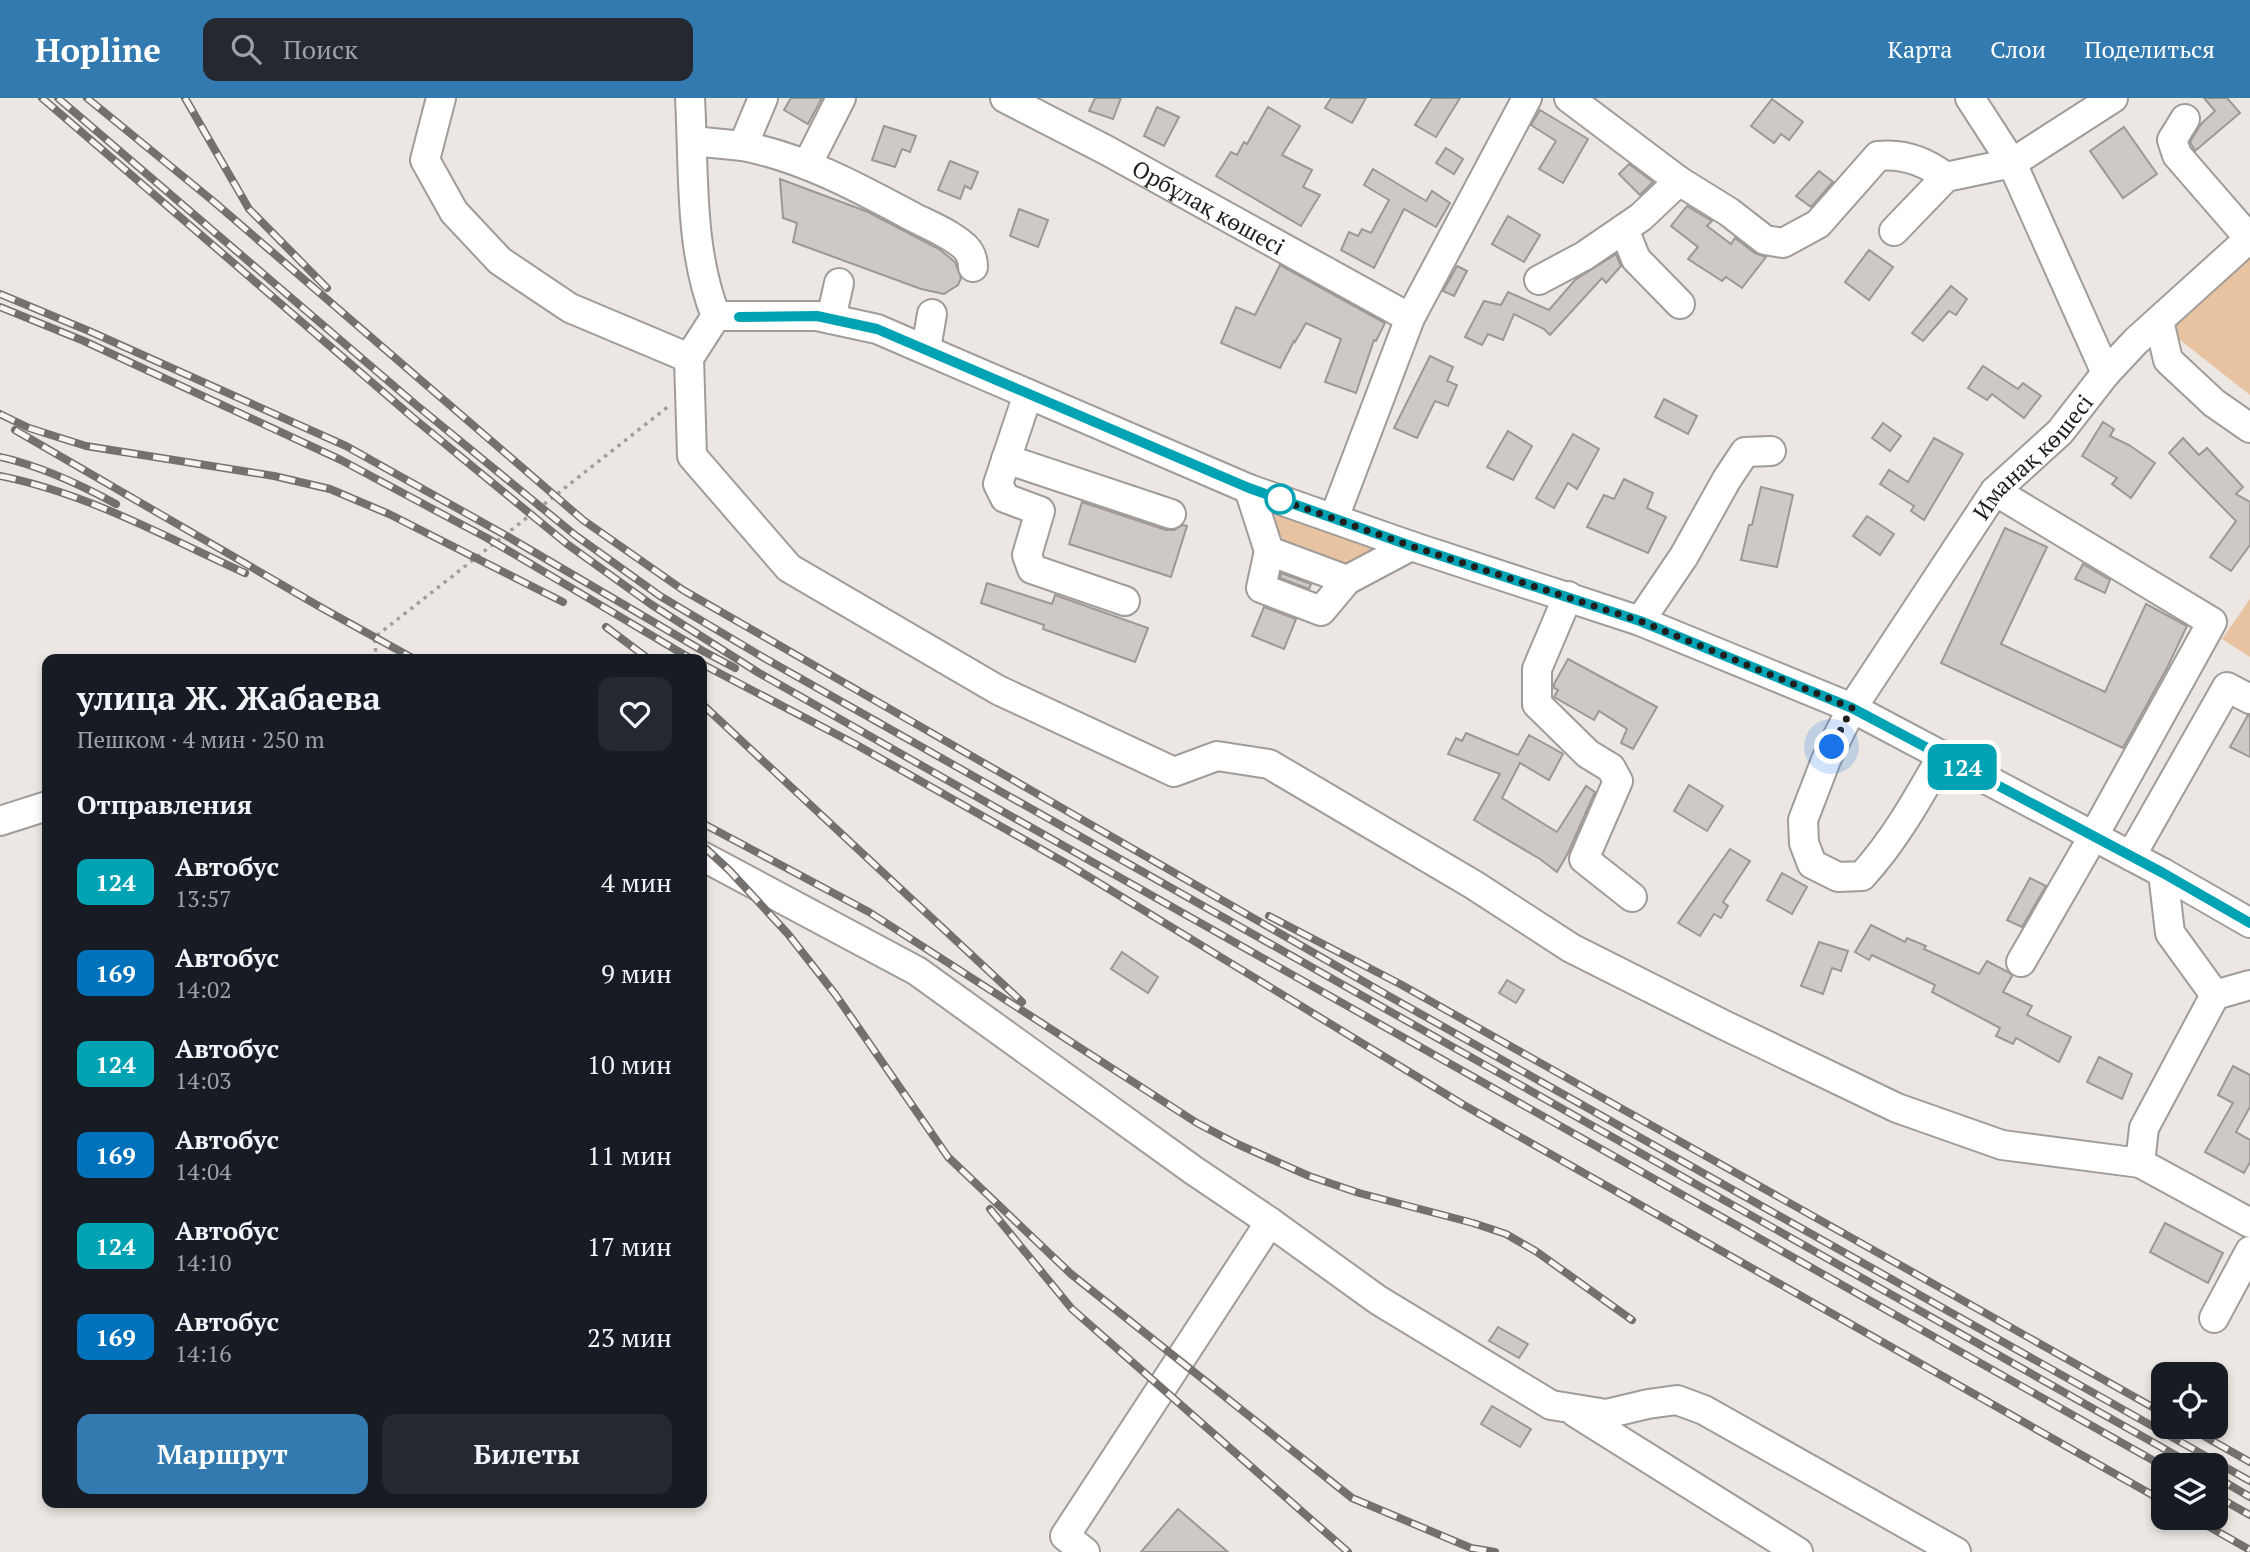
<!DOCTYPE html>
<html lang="ru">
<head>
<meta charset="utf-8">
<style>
  :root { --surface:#171b24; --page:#242831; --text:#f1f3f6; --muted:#9ea1a6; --accent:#327aaf }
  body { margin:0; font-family:"PT Serif",serif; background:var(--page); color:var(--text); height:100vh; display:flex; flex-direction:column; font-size:26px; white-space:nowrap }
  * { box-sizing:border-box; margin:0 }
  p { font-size:23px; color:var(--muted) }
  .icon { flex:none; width:38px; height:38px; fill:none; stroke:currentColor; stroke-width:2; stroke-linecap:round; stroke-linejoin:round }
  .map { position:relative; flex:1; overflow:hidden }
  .panel { position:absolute; left:42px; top:556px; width:665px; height:854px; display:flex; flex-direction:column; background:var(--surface); border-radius:14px; box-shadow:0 4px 10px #0003 }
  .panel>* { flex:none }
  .badge { padding:0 14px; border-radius:10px; font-size:24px; line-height:46px }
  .fabs { position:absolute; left:2151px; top:1264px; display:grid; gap:14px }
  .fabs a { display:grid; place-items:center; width:77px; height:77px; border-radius:14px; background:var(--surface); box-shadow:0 4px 10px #0003; font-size:35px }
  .you { position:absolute; width:35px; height:35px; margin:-18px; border:5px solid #fff; border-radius:50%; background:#1a73e8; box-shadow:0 0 0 10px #1a73e833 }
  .map>.badge { position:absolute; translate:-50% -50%; box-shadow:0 0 0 4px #fff }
  h2 { padding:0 35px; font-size:26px; line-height:63px }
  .round { display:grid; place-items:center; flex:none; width:74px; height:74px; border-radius:14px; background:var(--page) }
  .head { display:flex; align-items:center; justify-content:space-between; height:119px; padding:0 35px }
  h1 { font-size:33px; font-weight:700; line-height:52px }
  .primary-button { display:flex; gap:14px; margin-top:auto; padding:14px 35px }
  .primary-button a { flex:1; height:80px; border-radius:14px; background:var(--accent); color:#fff; font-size:28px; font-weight:700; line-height:80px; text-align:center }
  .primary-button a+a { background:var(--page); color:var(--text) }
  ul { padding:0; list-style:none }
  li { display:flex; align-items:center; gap:21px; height:91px; padding:0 35px }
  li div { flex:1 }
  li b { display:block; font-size:26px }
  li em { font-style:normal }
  li .badge { min-width:77px; font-weight:700; text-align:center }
  header { display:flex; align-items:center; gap:42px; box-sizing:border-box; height:98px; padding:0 35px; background:var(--accent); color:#fff }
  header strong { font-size:33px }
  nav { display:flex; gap:38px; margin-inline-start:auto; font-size:24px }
  .search { width:490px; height:63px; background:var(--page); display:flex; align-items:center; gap:18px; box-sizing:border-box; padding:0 24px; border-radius:14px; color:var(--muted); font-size:26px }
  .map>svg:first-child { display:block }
  .green { fill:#e8c3a2 }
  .building { fill:#cec9c4; stroke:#9d9894; stroke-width:2 }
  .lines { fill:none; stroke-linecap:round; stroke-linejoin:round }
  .minor-casing { stroke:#a19c98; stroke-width:32 }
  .path { stroke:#a19d99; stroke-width:3.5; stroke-dasharray:3.5 5; stroke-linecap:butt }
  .minor { stroke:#fff; stroke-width:28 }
  .rail-casing { stroke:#74706d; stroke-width:8 }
  .rail { stroke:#f9f4ef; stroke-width:5; stroke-dasharray:16; stroke-linecap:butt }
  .line-casing { stroke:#fff; stroke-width:16 }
  .line { stroke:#00a3b4; stroke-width:10 }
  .walk { stroke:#211f1d; stroke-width:7; stroke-dasharray:0 12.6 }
  .stop-dot { fill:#fff; stroke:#00a3b4; stroke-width:3.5 }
  .labels { text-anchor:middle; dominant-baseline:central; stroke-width:5; stroke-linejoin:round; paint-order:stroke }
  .street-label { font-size:23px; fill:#211f1d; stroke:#f9f4ef }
</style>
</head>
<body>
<header>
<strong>Hopline</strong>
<div class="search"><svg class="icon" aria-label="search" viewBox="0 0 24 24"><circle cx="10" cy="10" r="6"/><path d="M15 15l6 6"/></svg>Поиск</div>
<nav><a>Карта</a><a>Слои</a><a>Поделиться</a></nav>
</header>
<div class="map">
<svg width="2250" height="1454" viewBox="0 0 2250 1454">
  <rect width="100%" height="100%" fill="#ece7e2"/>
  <g class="green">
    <polygon points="2250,148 2250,297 2166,231"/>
    <polygon points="1282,409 1376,443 1375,456 1341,469 1287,448 1272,423"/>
    <polygon points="2250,501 2250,559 2222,541"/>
  </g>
  <g class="building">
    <polygon points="791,0 822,0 808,26 784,12"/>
    <polygon points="1095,0 1121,0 1113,21 1089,13"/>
    <polygon points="1331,0 1366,0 1352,25 1325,10"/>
    <polygon points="1432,0 1460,0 1436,39 1415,27"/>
    <polygon points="2204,0 2227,0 2240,15 2195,53 2190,44 2201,26 2215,13"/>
    <polygon points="1772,1 1803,24 1789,42 1781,36 1774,45 1751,28"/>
    <polygon points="1157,9 1179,19 1164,48 1144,38"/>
    <polygon points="1268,9 1300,28 1282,57 1312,72 1303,89 1320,97 1301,128 1216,78 1231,54 1237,57 1244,44 1247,46"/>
    <polygon points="1540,12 1588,41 1563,85 1539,71 1556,43 1531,27"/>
    <polygon points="884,28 916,38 910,54 902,51 895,69 872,62"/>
    <polygon points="2124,29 2157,76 2123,100 2090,53"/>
    <polygon points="1446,50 1463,61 1454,76 1436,65"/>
    <polygon points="950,63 978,74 971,91 965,88 960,101 938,92"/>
    <polygon points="1629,66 1653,84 1640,97 1619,76"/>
    <polygon points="1373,71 1426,103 1432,93 1450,105 1436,129 1404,111 1374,170 1341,152 1349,134 1358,138 1362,131 1371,135 1389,102 1364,87"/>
    <polygon points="1819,73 1833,84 1811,109 1796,98"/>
    <polygon points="780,81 868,114 939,151 955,164 961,180 958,187 944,196 921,191 793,144 797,125 783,120"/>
    <polygon points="1687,108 1712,123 1707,128 1731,146 1735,140 1755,155 1766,159 1742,190 1726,179 1722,183 1688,161 1698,149 1671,128"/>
    <polygon points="1019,111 1048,122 1038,149 1010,138"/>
    <polygon points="1508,118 1540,137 1524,164 1492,146"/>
    <polygon points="1869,152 1893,169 1869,202 1845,184"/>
    <polygon points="1616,156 1621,168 1606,185 1602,180 1550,237 1544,231 1514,216 1503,242 1488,236 1482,247 1465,239 1484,203 1501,207 1508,194 1549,212 1575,182"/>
    <polygon points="1280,167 1385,225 1376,243 1374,242 1356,295 1325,284 1341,241 1306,225 1295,244 1294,243 1280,270 1221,245 1236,209 1255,217"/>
    <polygon points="1457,168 1467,173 1454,198 1443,193"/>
    <polygon points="1951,188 1967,201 1956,217 1949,213 1923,243 1912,235"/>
    <polygon points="1430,258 1453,269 1447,283 1457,287 1448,308 1435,303 1417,340 1394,330"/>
    <polygon points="1983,268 2018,291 2023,285 2041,298 2024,320 1992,296 1987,302 1968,290"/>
    <polygon points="1664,301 1697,318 1688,336 1655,319"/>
    <polygon points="2103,324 2114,331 2110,338 2129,347 2155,365 2131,400 2112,386 2117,380 2082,358"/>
    <polygon points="1883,325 1901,338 1890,353 1872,340"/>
    <polygon points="1508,333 1532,348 1513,382 1487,369"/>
    <polygon points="1573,336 1599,351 1577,391 1568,385 1554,410 1536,400"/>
    <polygon points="1934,340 1963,356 1924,422 1911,413 1914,408 1880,386 1889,372 1908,384"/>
    <polygon points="2183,340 2199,357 2207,350 2243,389 2236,396 2250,404 2250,447 2231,473 2210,459 2236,423 2169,355"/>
    <polygon points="1624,381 1653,395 1647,410 1666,419 1648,455 1587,429 1604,397 1614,401"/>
    <polygon points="1761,389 1793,397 1777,469 1741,462 1749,427 1752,427"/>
    <polygon points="1082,404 1166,432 1174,432 1183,427 1187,428 1171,479 1069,446"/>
    <polygon points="1867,418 1894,436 1880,457 1853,438"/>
    <polygon points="2005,430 2047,449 2001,546 2105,594 2146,506 2187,528 2167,570 2123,650 1941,565"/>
    <polygon points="2083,466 2110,482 2105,495 2075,481"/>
    <polygon points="1281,475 1311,486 1309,491 1280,480"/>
    <polygon points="987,485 1052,506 1055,497 1148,530 1135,564 1043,531 1044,527 981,505"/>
    <polygon points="1264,509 1296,521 1284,551 1252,538"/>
    <polygon points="1568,561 1657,609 1633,651 1621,645 1627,631 1599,613 1594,622 1554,599 1558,592 1554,590 1554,586"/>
    <polygon points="2248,617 2250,618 2250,659 2230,649"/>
    <polygon points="1466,635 1518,657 1529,637 1563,656 1549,682 1520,665 1502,700 1557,734 1586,688 1595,694 1568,755 1557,774 1540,761 1474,722 1500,676 1448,656 1456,640 1462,643"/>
    <polygon points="1689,687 1723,708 1707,733 1674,713"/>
    <polygon points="1730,751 1750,763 1723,804 1728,808 1721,820 1714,816 1700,838 1678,825"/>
    <polygon points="1782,775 1807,789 1792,816 1767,802"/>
    <polygon points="2030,780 2046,788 2022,829 2007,822"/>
    <polygon points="1871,827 1905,844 1907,840 1926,848 1924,851 1979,876 1987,863 2010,875 2012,878 2003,894 2032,908 2027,917 2071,939 2059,964 2016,940 2013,946 1996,938 2000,930 1932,894 1935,887 1872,857 1869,862 1855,854"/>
    <polygon points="1819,844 1848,853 1841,873 1832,870 1823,896 1801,888"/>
    <polygon points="1122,854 1158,879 1148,895 1111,871"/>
    <polygon points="1507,882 1524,892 1516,905 1499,895"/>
    <polygon points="2099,959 2132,976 2122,1001 2087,984"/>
    <polygon points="2233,968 2250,977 2250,1009 2236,1034 2250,1042 2250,1064 2244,1075 2205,1054 2233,1005 2218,997"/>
    <polygon points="2165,1125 2223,1155 2208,1185 2150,1154"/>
    <polygon points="1498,1229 1528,1246 1519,1260 1489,1243"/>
    <polygon points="1492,1308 1531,1331 1520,1349 1481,1326"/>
    <polygon points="1178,1411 1228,1454 1141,1454"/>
  </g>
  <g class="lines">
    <defs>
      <g id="minor">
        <polyline points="441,0 425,62 454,114 500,163 570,210 689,260"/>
        <path d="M690,0C694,71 689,152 716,218H817L877,231L1249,391L1411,448L1640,523L1852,610L2163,775L2250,825"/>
        <path id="s1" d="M1005,0L1106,52L1410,220"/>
        <path d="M1569,0L1679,83L1729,114L1765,142L1783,145L1818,126L1878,58C1903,55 1925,63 1946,79"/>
        <polyline points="1970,0 2012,65 2106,275"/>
        <polyline points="2185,21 2172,42 2177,57 2249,140"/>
        <polyline points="692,43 743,48 763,0"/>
        <path d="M743,48C804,60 859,90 913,119C931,128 951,136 965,149C971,155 973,161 973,169"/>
        <polyline points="807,67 841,0"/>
        <polyline points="1624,131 1636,161 1680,206"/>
        <polyline points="1894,133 1946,79 2012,65 2113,0"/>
        <polyline points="1539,182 1584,158 1641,119 1679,83"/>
        <polyline points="716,218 689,260 692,358 789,470 998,592 1174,674 1217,658 1269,666 1474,787 1571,850 1724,927 1897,1010 2002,1047 2140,1065 2250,1125"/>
        <polyline points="831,221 839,185"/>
        <polyline points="2159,223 2168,262 2214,305 2250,330"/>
        <polyline points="926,251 932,216"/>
        <polyline points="1028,296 998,386 1005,400 1040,413 1027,457 1032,471 1125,503"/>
        <polyline points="1006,361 1171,416"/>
        <polyline points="1249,391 1269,453 1347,482 1411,448"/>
        <polyline points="1995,393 2212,524 2093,739 2021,864"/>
        <polyline points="1334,420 1410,220 1527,0"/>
        <polyline points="1269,453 1261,490 1321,513 1347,482"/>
        <polyline points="1568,498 1537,571 1537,606 1588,656 1611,670 1618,683 1584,761 1632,799"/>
        <polyline points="1640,523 1684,458 1727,381 1745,354 1771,353"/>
        <path id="s2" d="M1942,658C1918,700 1895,742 1862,778L1838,779L1812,766L1804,745L1803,722L1826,662L1852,610L1995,393L2060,334L2106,275L2136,243L2250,140"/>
        <polyline points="0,723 47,708"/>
        <polyline points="702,758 917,873 1193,1072 1270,1124 1378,1202 1551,1307 1606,1316 1648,1306 1677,1302 1704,1312 1956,1454"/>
        <polyline points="2131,758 2227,589 2250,601"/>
        <polyline points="2163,775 2170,835 2215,897"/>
        <polyline points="2140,1065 2144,1030 2215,897 2250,887"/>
        <polyline points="2214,1220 2250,1153"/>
        <polyline points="1576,1315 1798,1454"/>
        <polyline points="1085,1454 1065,1438 1270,1124"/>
      </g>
    </defs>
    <use href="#minor" class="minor-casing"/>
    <polyline class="path" points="376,562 375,539 669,308"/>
    <use href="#minor" class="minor"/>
    <defs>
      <g id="rail">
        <polyline points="42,0 411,318 567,446 652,507 759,575 947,682 2163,1368"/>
        <polyline points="58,0 415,306 575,437 660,498 766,561 2193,1367"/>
        <polyline points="87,0 213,103 583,422 683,492 1387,897 2250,1383"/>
        <polyline points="185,0 249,111 327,190"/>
        <polyline points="0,196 89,233 346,348 505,437 703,553 735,570"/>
        <polyline points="0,209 84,243 341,362 487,440 693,562"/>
        <polyline points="0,316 29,330 86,348 274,378 330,391 389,416 563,504"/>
        <polyline points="15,332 322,510 416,562"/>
        <path d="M0,359C41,368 79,386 116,406"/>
        <path d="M0,378C86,395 166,439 245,475"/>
        <polyline points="606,529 650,562"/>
        <polyline points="702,566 855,646 1071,768 1462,1006 2163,1403"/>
        <polyline points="702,606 1022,904"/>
        <polyline points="702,725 869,814 1197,1025 1235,1045 1309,1078 1359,1095 1473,1125 1506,1136 1537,1154 1632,1222"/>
        <polyline points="702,747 729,772 788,836 835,896 948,1059 1071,1176 1352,1400 1471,1450 1495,1454"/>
        <polyline points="1269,818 1400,886 2163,1315"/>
        <polyline points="990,1111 1072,1211 1348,1454"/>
        <polyline points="2186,1328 2250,1364"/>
        <polyline points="2216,1379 2250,1399"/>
        <polyline points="2216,1398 2250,1417"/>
        <polyline points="2192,1419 2250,1452"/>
      </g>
    </defs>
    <use href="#rail" class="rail-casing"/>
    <use href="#rail" class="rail"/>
  </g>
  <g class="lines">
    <defs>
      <polyline id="line" points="739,219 817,218 877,231 1249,390 1411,448 1640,523 1852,610 2163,775 2250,825"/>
    </defs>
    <use href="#line" class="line-casing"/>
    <use href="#line" class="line"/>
    <polyline class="walk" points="1280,401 1270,398 1411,448 1640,523 1852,610 1832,649"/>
  </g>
  <circle class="stop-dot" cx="1280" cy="401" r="14"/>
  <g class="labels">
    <g class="street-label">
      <text stroke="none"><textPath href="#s1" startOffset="231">Орбұлақ көшесі</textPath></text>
      <text stroke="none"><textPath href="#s2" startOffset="676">Иманақ көшесі</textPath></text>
    </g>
  </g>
</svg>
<div class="fabs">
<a><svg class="icon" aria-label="locate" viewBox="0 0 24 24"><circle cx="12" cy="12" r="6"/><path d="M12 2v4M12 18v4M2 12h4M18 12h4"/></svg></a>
<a><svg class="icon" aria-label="layers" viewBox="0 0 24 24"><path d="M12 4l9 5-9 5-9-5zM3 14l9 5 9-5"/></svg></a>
</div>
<div class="you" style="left:1832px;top:649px"></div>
<b class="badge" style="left:1962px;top:669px;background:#00a3b4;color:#fff">124</b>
<section class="panel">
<div class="head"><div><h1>улица Ж. Жабаева</h1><p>Пешком · 4 мин · 250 m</p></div><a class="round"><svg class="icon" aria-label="heart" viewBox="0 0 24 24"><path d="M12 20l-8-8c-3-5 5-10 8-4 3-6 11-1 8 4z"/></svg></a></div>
<h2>Отправления</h2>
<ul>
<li><span class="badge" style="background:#00a3b4;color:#fff">124</span><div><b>Автобус</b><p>13:57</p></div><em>4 мин</em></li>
<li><span class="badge" style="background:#0072bc;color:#fff">169</span><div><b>Автобус</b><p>14:02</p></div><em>9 мин</em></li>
<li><span class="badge" style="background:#00a3b4;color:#fff">124</span><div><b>Автобус</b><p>14:03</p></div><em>10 мин</em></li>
<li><span class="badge" style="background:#0072bc;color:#fff">169</span><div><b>Автобус</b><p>14:04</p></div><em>11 мин</em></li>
<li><span class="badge" style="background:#00a3b4;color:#fff">124</span><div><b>Автобус</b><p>14:10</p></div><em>17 мин</em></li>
<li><span class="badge" style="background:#0072bc;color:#fff">169</span><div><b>Автобус</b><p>14:16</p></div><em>23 мин</em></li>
</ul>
<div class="primary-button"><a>Маршрут</a><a>Билеты</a></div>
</section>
</div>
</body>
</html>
